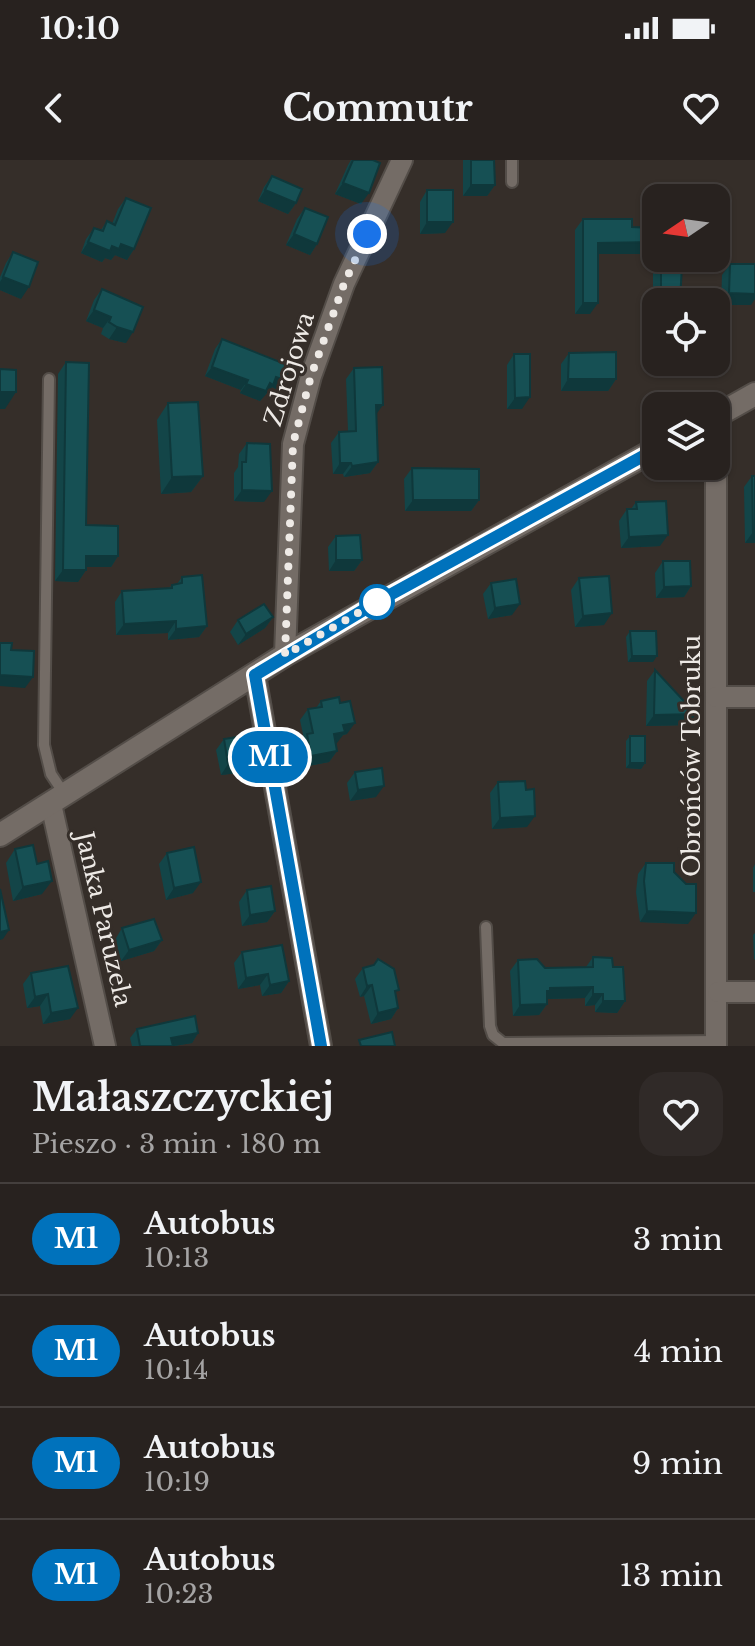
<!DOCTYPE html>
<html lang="pl">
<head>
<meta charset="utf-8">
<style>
  :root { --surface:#28221f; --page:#302a28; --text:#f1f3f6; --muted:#a5a4a4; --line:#443f3d }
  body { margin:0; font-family:"Libre Baskerville",serif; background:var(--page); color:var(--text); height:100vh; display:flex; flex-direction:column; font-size:30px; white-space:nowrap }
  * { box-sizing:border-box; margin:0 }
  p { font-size:26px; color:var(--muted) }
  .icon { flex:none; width:44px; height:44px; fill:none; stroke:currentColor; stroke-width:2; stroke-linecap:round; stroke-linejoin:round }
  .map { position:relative; height:886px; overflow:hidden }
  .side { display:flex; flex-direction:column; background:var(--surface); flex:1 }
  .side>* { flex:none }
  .badge { padding:0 16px; border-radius:26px; font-size:28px; line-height:52px }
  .needle { width:52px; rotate:257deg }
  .buttons { position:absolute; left:642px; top:24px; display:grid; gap:16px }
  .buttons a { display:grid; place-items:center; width:88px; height:88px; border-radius:16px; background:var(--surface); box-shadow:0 2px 6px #0004,0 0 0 2px var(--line); font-size:40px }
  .you { position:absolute; width:40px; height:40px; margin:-20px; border:6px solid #fff; border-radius:50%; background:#1a73e8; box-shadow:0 0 0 12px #1a73e833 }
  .map>.badge { position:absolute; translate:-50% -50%; box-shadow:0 0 0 4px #fff }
  .round { display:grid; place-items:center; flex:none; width:84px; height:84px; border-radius:24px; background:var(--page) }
  .head { display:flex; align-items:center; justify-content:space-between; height:136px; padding:0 32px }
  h1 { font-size:38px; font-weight:700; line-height:60px }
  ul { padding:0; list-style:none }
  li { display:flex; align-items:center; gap:24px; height:112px; padding:0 32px; border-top:2px solid var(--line) }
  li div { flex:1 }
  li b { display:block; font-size:30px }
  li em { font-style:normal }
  li .badge { min-width:88px; font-weight:700; text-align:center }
  .status { display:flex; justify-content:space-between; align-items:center; height:56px; padding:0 40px; background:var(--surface); direction:ltr }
  .status svg { height:22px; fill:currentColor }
  header { display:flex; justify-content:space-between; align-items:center; height:104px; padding:0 32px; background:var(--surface); font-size:36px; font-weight:700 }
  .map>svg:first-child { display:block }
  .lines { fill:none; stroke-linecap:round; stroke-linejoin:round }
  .service-casing { stroke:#534d48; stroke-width:14 }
  .minor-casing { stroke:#534d48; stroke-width:24 }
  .tertiary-casing { stroke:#534d48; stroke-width:26 }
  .service { stroke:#746c66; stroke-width:10 }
  .minor { stroke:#746c66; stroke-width:20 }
  .tertiary { stroke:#746c66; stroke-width:22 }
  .wall { fill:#134548 }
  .shaded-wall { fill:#0f383b }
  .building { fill:#165054; stroke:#0f383b; stroke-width:2 }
  .line-casing { stroke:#fff; stroke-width:18 }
  .line { stroke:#0072bc; stroke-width:12 }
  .walk { stroke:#eeeae6; stroke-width:8; stroke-dasharray:0 14.4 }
  .stop-dot { fill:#fff; stroke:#0072bc; stroke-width:4 }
  .labels { text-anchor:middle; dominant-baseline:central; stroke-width:6; stroke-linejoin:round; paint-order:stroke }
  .street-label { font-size:24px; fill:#eeeae6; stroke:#352e29 }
</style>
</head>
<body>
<div class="status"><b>10:10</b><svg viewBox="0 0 49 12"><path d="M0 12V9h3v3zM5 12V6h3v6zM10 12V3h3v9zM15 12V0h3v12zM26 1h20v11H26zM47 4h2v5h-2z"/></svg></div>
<header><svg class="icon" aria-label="back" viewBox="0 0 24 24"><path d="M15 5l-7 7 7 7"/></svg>Commutr<svg class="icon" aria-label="heart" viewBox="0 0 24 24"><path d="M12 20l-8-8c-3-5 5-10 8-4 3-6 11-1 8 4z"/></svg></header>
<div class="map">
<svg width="755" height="886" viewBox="0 0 755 886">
  <rect width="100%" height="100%" fill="#352e29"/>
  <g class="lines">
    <defs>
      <g id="service">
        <polyline points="512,0 512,22"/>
        <polyline points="49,219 44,585 51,614 65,635"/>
        <polyline points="486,767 490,866 493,875 503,883 716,881"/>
      </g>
      <g id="minor">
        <polyline points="716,306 716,886"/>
        <polyline points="285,495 293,284 311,216 344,124 402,0"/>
        <polyline points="255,515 321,886"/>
        <polyline points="716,537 755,537"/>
        <polyline points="51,644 105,886"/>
        <polyline points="718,832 755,832"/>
      </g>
      <g id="tertiary">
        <polyline points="716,256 755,234"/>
        <polyline points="0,675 285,495 656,289"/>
      </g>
    </defs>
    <use href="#service" class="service-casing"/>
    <use href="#minor" class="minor-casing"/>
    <use href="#tertiary" class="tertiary-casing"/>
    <use href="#service" class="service"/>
    <use href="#minor" class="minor"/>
    <use href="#tertiary" class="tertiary"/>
  </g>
  <g class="wall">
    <polygon points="351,0 373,0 361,44 335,34 348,5"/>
    <polygon points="463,0 494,0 495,25 487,36 463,36"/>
    <polygon points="272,16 296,43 288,54 258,41 264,27"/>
    <polygon points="427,30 445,73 420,74 420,42"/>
    <polygon points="126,38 134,89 127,100 115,95 111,100 105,98 102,102 81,93 86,79 94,68 101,70 107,61 112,64 118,49"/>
    <polygon points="305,48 317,84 310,95 286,85 297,59"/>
    <polygon points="583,59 632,67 656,68 656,98 685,98 685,105 682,108 680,142 656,142 656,202 693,202 685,213 667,213 667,207 653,206 653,94 598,94 590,154 575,154 575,70"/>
    <polygon points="13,92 21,139 0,130 0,117 6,103"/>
    <polygon points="730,104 751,145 721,145 722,115"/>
    <polygon points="102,129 126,183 109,179 101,174 103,168 86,161 94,140"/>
    <polygon points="222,179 278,230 272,227 260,241 240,233 241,230 205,216 215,189"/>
    <polygon points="569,193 616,219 608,231 561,231 561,204"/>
    <polygon points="514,194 522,249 507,249 507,205"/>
    <polygon points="66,202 86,365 118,396 111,407 86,407 86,410 78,422 55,421 58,214"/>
    <polygon points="354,208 376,255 378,302 370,313 344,317 343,314 333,314 331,283 339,272 348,271 346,219"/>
    <polygon points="168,243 203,316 191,332 161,334 157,260"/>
    <polygon points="247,283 264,342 234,341 234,313 238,307 239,294"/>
    <polygon points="412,308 479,340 471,351 405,351 404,319"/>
    <polygon points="752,316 755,316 755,383 745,383 744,327"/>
    <polygon points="636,342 660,386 621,388 619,361 627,349 631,349"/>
    <polygon points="336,376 362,400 354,411 329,411 328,387"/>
    <polygon points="663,401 691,426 684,437 656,438 655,413"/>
    <polygon points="182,417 207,466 199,477 168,480 168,473 116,475 115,442 122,431 169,428 172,425 177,424"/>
    <polygon points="579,418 604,465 575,467 571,430"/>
    <polygon points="491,423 512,455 488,459 483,434"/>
    <polygon points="273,457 265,468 238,485 230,472 238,460"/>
    <polygon points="630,471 653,502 628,502 626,477"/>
    <polygon points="655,510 688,565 646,566 647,521"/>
    <polygon points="321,541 347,574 343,575 336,583 337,591 329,602 303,607 299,585 304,579 300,560 308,549 316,548"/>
    <polygon points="630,576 645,603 641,609 626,608 626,581"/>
    <polygon points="224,579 246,612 221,615 216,590"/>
    <polygon points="355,612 376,637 350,641 347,623"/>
    <polygon points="498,622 526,630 527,667 492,669 490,633"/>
    <polygon points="15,689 42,734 13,741 6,703"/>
    <polygon points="167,693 193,733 166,740 159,704"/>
    <polygon points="646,703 674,712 688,764 640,762 636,732 638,714"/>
    <polygon points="755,704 755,732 753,732 753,708"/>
    <polygon points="247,730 275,751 267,762 242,766 239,742"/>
    <polygon points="122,768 162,780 154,791 121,801 115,780"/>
    <polygon points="755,773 755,799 754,800 753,775"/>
    <polygon points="242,792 289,821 281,833 262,836 260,825 238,829 234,803"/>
    <polygon points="593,797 613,807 625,841 617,853 595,852 595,845 585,846 585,838 547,839 547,844 539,855 513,856 510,811 518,800 545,808 586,807"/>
    <polygon points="363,808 396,835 398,848 391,859 371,864 364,836 360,837 355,819"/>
    <polygon points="31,813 70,859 43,864 40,846 27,848 23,824"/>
    <polygon points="137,869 198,873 192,883 174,886 132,886 130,878"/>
  </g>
  <g class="shaded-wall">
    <polygon points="343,23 369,33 361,44 335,34"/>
    <polygon points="471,25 495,25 487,36 463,36"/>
    <polygon points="265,30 296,43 288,54 258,41"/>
    <polygon points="427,62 453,62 445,73 420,74"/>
    <polygon points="294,74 317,84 310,95 286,85"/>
    <polygon points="88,82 121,84 134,89 127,100 115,95 111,100 105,98 102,102 81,93"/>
    <polygon points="656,82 656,89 653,94 590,94 598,83"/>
    <polygon points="3,117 29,127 21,139 0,130 0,122"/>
    <polygon points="729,133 755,134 755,139 751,145 721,145"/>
    <polygon points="583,143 598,143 590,154 575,154"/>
    <polygon points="94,150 111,157 103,168 86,161"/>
    <polygon points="117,167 133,172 126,183 109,179"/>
    <polygon points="656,202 670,202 667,207 653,206"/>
    <polygon points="674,202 693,202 685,213 667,213"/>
    <polygon points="212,207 248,220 241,230 205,216"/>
    <polygon points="276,217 285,220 278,230 272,227 260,241 240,233 246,224"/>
    <polygon points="568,219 616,219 608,231 561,231"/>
    <polygon points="0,232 16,232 5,249 0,249"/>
    <polygon points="530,237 522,249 507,249 515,238"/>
    <polygon points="376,245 383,245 375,256"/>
    <polygon points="378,302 370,313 344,317 352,306"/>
    <polygon points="340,303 351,303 343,314 333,314"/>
    <polygon points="203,316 191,332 161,334 172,317"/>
    <polygon points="242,330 272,331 264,342 234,341"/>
    <polygon points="413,340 479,340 471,351 405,351"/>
    <polygon points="753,372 755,372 755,383 745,383"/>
    <polygon points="668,375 660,386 621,388 629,377"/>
    <polygon points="86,396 118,396 111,407 78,407"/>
    <polygon points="336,400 362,400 354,411 329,411"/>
    <polygon points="63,410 86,410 78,422 55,421"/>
    <polygon points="691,426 684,437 656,438 664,427"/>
    <polygon points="520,444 512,455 488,459 495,448"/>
    <polygon points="612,453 604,465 575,467 583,456"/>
    <polygon points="273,457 265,468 238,485 246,474"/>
    <polygon points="176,461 168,473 116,475 124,464"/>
    <polygon points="207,466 199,477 168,480 176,469"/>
    <polygon points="632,496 657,496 653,502 628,502"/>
    <polygon points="0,515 33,517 25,528 0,526"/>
    <polygon points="696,554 688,565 646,566 654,555"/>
    <polygon points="355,563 347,574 343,575 337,583 326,585 334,574 343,565"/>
    <polygon points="337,591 329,602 303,607 311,596"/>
    <polygon points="254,600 246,612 221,615 228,604"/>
    <polygon points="630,603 645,603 641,609 626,608"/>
    <polygon points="384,626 376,637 350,641 358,630"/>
    <polygon points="535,656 527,667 492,669 500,658"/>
    <polygon points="52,721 42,734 13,741 23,727"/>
    <polygon points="201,722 193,733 166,740 174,728"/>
    <polygon points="275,751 267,762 242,766 250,755"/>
    <polygon points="647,751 696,753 688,764 640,762"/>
    <polygon points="9,770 3,779 0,780 0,772"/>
    <polygon points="162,780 154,791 121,801 129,790"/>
    <polygon points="268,814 260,825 238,829 246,818"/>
    <polygon points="289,821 281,833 262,836 270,825"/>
    <polygon points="372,825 364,836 360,837 367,826"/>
    <polygon points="593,827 585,838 544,839 547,831 550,828"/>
    <polygon points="48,834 40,846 27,848 35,837"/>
    <polygon points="593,834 603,834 595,845 585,846"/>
    <polygon points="603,841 625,841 617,853 595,852"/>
    <polygon points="547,844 539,855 513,856 520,845"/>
    <polygon points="78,848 70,859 43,864 51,853"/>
    <polygon points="398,848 391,859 371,864 378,853"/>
    <polygon points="198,873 192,883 174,886 166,886 171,878"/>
  </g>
  <g class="building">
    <polygon points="353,0 373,0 380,3 369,33 343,23"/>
    <polygon points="471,0 494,0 495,25 471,25"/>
    <polygon points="272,16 302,29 296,43 265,30"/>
    <rect x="427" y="30" width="26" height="32"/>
    <polygon points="126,38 151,48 134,89 121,84 119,89 112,86 110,91 88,82 94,68 103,71 107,61 115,65"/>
    <polygon points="305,48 328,57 317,84 294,74"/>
    <polygon points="583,59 632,59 632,67 656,68 656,82 598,83 598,143 583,143"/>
    <polygon points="13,92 38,102 29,127 3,117"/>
    <polygon points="661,98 685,98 685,105 682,105 680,142 661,142"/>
    <polygon points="730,104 755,104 755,134 729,133"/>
    <polygon points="102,129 143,147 133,172 117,167 109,162 111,157 94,150"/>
    <polygon points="222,179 290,206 285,220 276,217 273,225 270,223 266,231 246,224 248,220 212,207"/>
    <polygon points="616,192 616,219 568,219 569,193"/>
    <polygon points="514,194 530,194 530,237 515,238"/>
    <polygon points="66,202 89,203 86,365 118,366 118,396 86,396 86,410 63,410"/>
    <polygon points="382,207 383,245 376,245 378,302 352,306 351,303 340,303 339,272 356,271 354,208"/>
    <polygon points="0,209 16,210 16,232 0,232"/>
    <polygon points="198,242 203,316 172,317 168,243"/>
    <polygon points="247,283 270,284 272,331 242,330 242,302 246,302"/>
    <polygon points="412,308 479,309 479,340 413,340"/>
    <polygon points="752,316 755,316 755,372 753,372"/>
    <polygon points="666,341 668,375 629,377 627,349 637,349 636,342"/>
    <polygon points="360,375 362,400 336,400 336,376"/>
    <polygon points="663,401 690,401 691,426 664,427"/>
    <polygon points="202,415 207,466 176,469 176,461 124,464 122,431 172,428 172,425 182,423 182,417"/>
    <polygon points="609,416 612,453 583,456 579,418"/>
    <polygon points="516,419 520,444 495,448 491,423"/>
    <polygon points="264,444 273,457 246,474 238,460"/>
    <polygon points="630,471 656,471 657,496 632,496"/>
    <polygon points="0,483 12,483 11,490 34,491 33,517 0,515"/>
    <polygon points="655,510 696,554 654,555"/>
    <polygon points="339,537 340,543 350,541 355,563 343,565 345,572 334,574 337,591 311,596 307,574 313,573 308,549 322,547 321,541"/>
    <polygon points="250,575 254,600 228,604 224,579"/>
    <rect x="630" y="576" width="15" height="27"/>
    <polygon points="382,608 384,626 358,630 355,612"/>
    <polygon points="525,621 526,630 534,629 535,656 500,658 498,622"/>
    <polygon points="33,685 37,704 48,701 52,721 23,727 15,689"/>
    <polygon points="194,687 201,722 174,728 167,693"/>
    <polygon points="646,703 674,703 674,712 686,724 696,724 696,753 647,751 644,721"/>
    <polygon points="271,726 275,751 250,755 247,730"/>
    <polygon points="0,729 9,770 0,772"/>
    <polygon points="154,759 162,780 129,790 122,768"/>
    <polygon points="282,785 289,821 270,825 268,814 246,818 242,792"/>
    <polygon points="593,797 612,798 613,807 623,807 625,841 603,841 603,834 593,834 593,827 550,828 550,831 547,831 547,844 520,845 518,800 537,799 545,808 593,807"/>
    <polygon points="378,799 394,809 399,830 395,831 398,848 378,853 372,825 367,826 363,808 374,805"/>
    <polygon points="68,806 78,848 51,853 48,834 35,837 31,813"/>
    <polygon points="195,856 198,873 171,878 173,886 140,886 137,869"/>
    <polygon points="392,872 395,886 361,886 359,880"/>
  </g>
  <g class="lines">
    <defs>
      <polyline id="line" points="321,886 255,515 377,442 656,289"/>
    </defs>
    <use href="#line" class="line-casing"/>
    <use href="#line" class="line"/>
    <polyline class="walk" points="367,74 344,124 311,216 293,284 285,495 377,442"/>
  </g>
  <circle class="stop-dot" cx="377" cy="442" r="16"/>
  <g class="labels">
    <g class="street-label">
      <text transform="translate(289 209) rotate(-73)">Zdrojowa</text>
      <text transform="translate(691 596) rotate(-90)">Obrońców Tobruku</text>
      <text transform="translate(104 759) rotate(77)">Janka Paruzela</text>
    </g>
  </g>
</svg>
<div class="buttons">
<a><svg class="needle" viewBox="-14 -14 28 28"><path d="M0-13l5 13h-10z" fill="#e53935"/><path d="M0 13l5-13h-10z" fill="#a5a4a4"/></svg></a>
<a><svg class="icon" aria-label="locate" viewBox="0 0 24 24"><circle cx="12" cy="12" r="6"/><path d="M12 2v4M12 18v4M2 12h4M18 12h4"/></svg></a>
<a><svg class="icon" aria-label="layers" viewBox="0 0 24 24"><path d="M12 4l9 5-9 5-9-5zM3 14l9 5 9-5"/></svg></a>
</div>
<div class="you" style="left:367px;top:74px"></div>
<b class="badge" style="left:270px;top:597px;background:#0072bc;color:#fff">M1</b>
</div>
<section class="side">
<div class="head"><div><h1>Małaszczyckiej</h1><p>Pieszo · 3 min · 180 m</p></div><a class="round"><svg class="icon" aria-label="heart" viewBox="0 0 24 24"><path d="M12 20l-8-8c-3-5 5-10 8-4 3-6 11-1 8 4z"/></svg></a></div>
<ul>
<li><span class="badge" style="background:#0072bc;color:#fff">M1</span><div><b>Autobus</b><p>10:13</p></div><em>3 min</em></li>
<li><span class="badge" style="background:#0072bc;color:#fff">M1</span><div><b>Autobus</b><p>10:14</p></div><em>4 min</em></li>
<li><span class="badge" style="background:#0072bc;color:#fff">M1</span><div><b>Autobus</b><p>10:19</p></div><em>9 min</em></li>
<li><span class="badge" style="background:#0072bc;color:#fff">M1</span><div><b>Autobus</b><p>10:23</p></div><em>13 min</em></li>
</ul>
</section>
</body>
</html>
